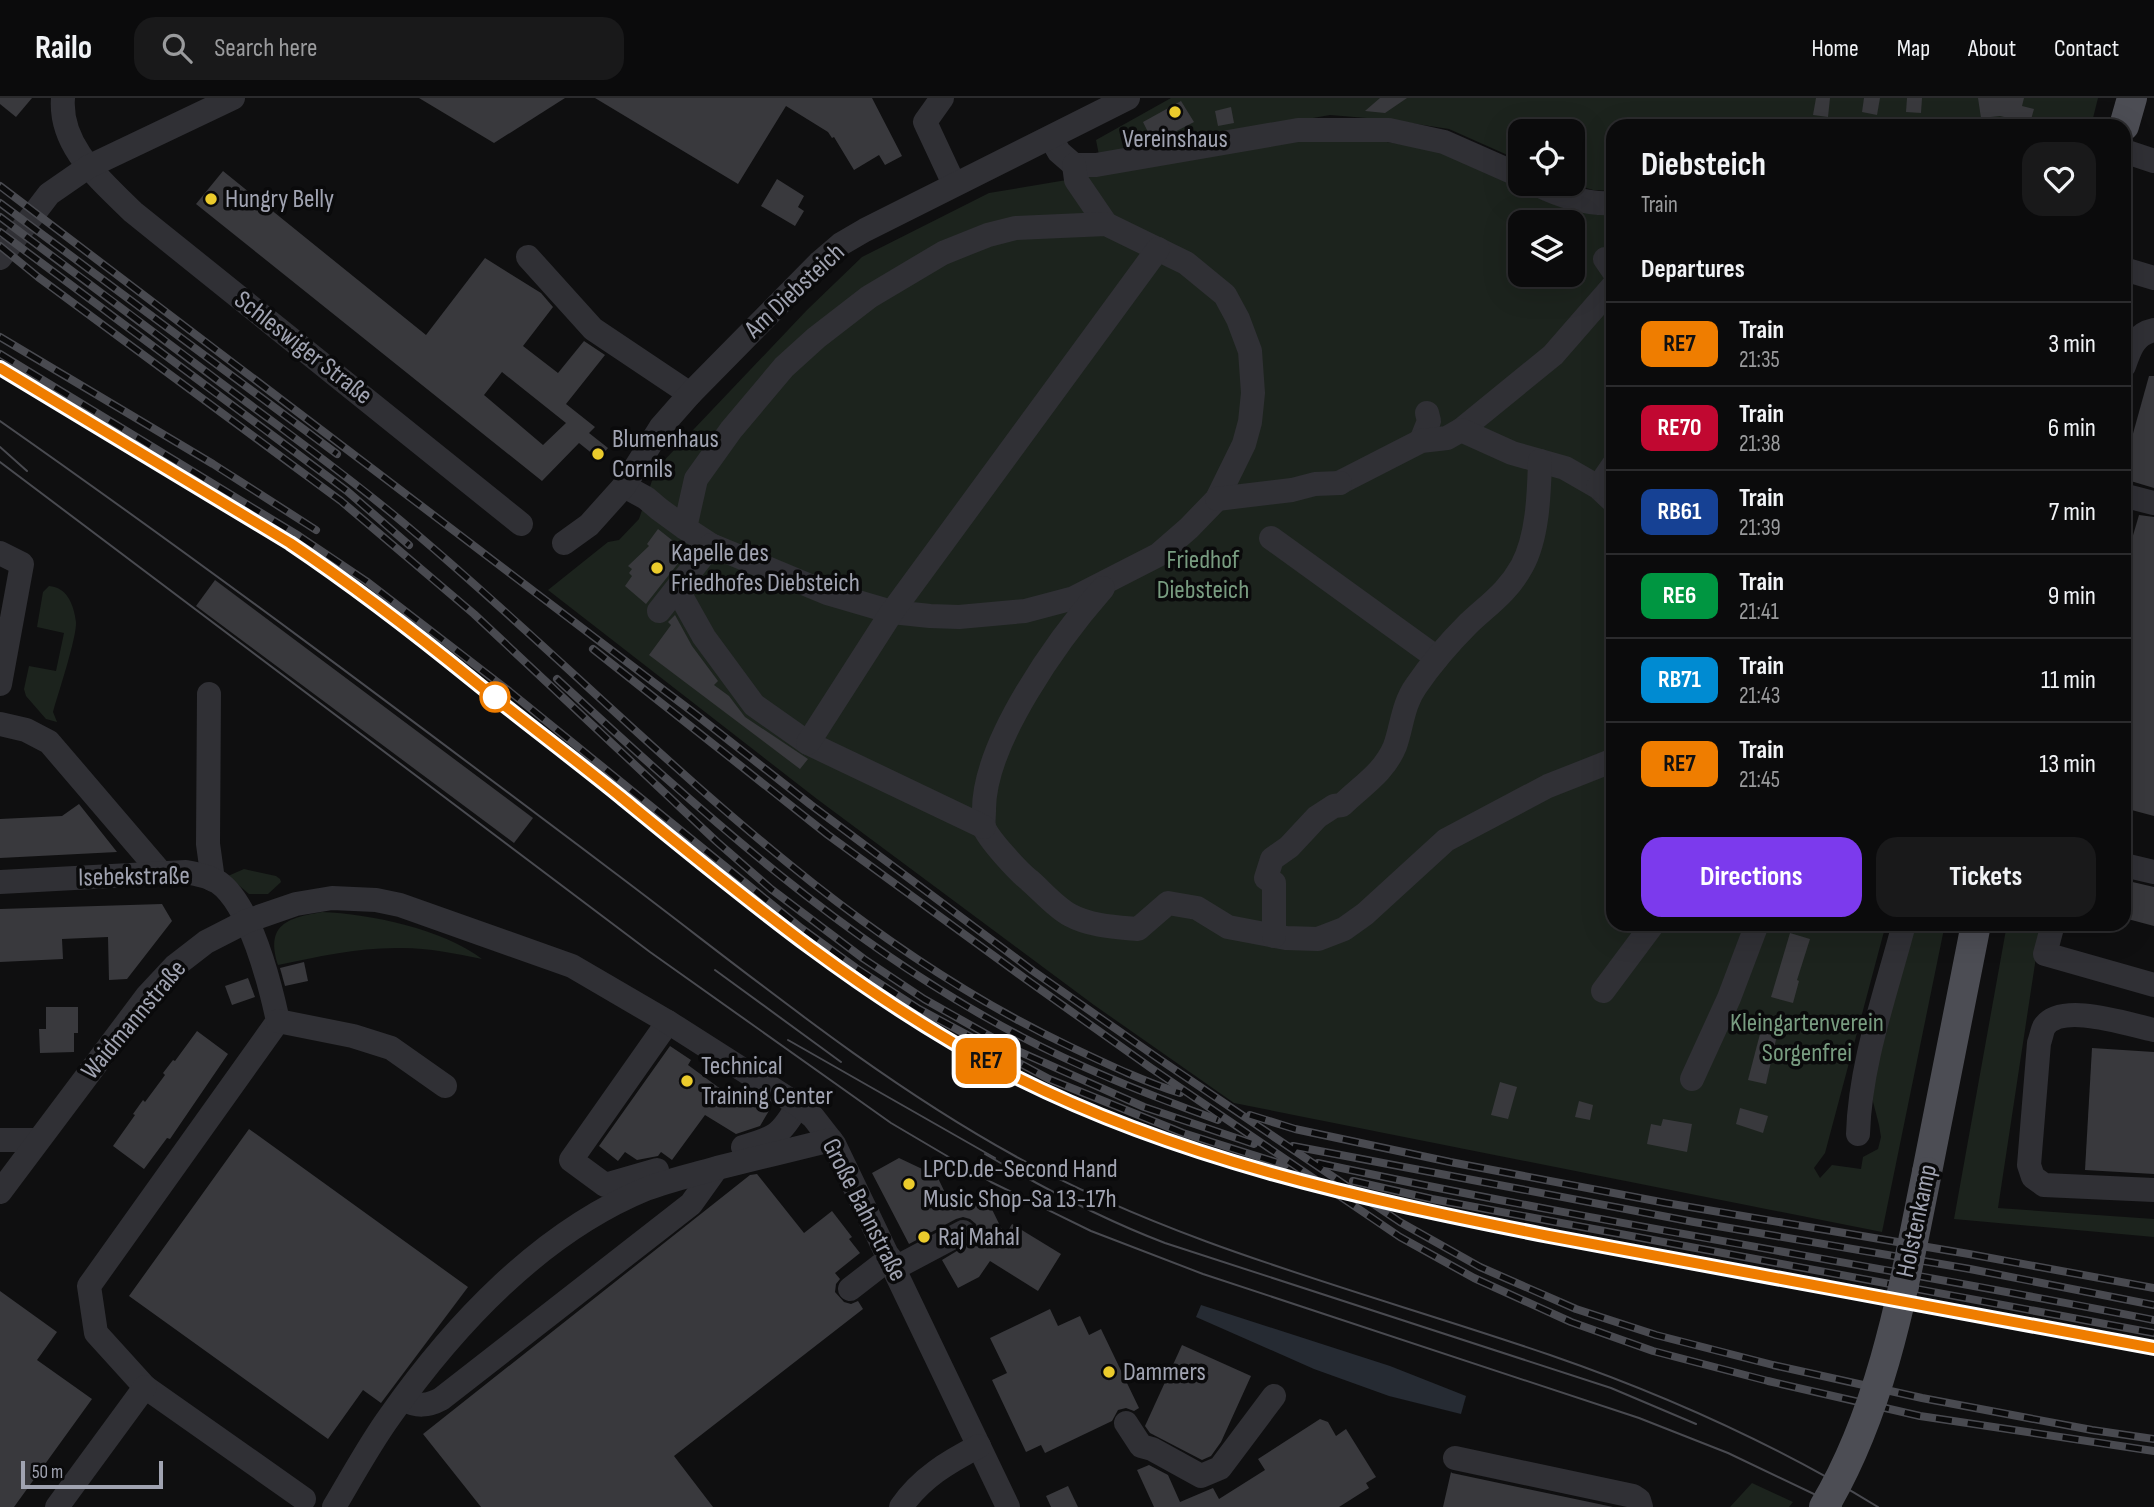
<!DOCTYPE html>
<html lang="en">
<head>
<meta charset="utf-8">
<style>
  :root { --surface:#0b0b0c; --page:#19191a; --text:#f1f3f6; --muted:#9a9b9d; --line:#2b2b2d; --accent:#7c3aed }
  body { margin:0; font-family:"Sofia Sans Condensed",sans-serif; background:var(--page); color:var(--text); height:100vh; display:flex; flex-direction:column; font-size:26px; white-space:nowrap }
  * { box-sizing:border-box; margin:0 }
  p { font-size:23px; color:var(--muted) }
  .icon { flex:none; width:38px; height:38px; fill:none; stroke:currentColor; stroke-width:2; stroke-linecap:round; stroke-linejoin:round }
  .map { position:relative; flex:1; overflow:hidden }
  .details { position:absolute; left:1606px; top:21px; width:525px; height:812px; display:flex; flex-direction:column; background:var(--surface); border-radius:21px; box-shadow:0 7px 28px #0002,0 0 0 2px var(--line) }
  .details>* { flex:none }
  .badge { padding:0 14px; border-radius:10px; font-size:24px; line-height:46px }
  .buttons { position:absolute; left:1508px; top:21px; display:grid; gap:14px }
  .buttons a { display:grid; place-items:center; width:77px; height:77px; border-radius:14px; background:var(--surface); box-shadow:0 7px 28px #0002,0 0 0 2px var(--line); font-size:35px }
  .scale { position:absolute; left:21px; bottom:18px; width:142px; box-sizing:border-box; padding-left:7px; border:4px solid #a0a3b1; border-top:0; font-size:19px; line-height:24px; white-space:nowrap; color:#a0a3b1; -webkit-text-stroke:5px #0a0a0b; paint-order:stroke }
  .map>.badge { position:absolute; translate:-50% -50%; box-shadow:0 0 0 4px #fff }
  h2 { padding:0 35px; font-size:26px; line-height:63px }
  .round { display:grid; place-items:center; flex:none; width:74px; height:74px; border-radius:21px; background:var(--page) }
  .summary { display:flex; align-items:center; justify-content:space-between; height:119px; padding:0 35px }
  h1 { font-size:33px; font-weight:700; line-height:52px }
  .cta { display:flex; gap:14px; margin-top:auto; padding:14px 35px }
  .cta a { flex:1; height:80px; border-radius:21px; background:var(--accent); color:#fff; font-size:28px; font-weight:700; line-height:80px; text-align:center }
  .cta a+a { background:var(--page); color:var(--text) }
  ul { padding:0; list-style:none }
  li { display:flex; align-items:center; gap:21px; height:84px; padding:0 35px; border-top:2px solid var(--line) }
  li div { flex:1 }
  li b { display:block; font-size:26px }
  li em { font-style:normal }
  li .badge { min-width:77px; font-weight:700; text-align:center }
  header { display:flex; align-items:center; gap:42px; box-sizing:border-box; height:98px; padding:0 35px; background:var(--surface); border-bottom:2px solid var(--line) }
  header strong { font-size:33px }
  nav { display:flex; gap:38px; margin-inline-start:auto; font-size:24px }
  .search { width:490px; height:63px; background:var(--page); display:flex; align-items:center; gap:18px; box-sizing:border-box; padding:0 24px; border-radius:21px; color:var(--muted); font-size:26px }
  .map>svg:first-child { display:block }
  .green { fill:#1c231d; fill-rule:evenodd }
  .water { fill:#262b33 }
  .building { fill:#39393d; fill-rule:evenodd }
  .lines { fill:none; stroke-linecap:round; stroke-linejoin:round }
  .minor { stroke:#303035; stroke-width:24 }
  .major { stroke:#4c4d54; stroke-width:30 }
  .tram { stroke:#494a50; stroke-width:2 }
  .rail-casing { stroke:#494a50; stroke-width:8 }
  .rail { stroke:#0a0a0b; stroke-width:5; stroke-dasharray:16; stroke-linecap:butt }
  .major-bridge { stroke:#4c4d54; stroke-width:30 }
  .line-casing { stroke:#fff; stroke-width:16 }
  .line { stroke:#ef7d00; stroke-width:10 }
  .poi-dot { fill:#ebcb2c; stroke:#0a0a0b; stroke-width:2.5 }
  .stop-dot { fill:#fff; stroke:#ef7d00; stroke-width:3.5 }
  .labels { text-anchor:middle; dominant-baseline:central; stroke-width:7; stroke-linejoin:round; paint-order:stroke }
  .poi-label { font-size:26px; fill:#a0a3b1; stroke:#0a0a0b; text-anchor:start }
  .street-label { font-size:26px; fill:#a0a3b1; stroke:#0a0a0b }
  .park-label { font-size:26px; fill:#789c80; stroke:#0a0a0b }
</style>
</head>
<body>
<header>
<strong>Railo</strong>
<div class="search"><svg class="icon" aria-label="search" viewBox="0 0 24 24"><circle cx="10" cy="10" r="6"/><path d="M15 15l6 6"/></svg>Search here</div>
<nav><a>Home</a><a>Map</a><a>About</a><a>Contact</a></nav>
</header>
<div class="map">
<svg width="2154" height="1409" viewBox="0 0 2154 1409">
  <rect width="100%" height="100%" fill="#0f0f10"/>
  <g class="green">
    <polygon points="1171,0 2098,0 2091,28 1614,28 1613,93 1593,92 1573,86 1573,33 1521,33 1521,63 1449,31 1391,22 1330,17 1099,57 1096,42"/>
    <path d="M1299,43L1387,44L1436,52L1572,111L1613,115L1614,826H1886L1825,1055L1814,1070L1820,1080L1832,1067L1861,1071L1863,1059L1878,1051L1881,1039L1879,1027L1870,992L1912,826H1945L1882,1134L1234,1005L1094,907L817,701L548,492L608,444L619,442L639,421L656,371L807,212L862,159L989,95ZM1521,124H1573V177H1521Z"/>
    <path d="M49,488C67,489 74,507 76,524C77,539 58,596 53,614L57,624L46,621L26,598L24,591L29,568L56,573L64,535L37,529L43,494Z"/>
    <polygon points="244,771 276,778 280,781 281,784 268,796 249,796 228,778"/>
    <path d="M322,814C370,816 443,831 482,861C454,855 424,849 396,850C356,850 317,859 278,867C265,826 288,820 322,814Z"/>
    <polygon points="2007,826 2041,826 1998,1110 2154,1121 2154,1139 1954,1121"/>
    <polygon points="1752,1385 1793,1404 1789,1409 1730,1409"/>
  </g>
  <polygon class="water" points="1201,1207 1390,1268 1466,1298 1461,1316 1389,1298 1314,1271 1196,1219"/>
  <g class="building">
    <polygon points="0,0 32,0 16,19 0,6"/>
    <polygon points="419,0 565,0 494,45"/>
    <polygon points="595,0 872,0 902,58 885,67 879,57 854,72 834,39 832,40 828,34 786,8 738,86"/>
    <polygon points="1380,0 1407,0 1385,15 1365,13"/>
    <polygon points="1816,0 1830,0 1828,19 1813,17"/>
    <polygon points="1864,0 1880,0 1877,17 1862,14"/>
    <polygon points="1907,0 1922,0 1921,15 1906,14"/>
    <polygon points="1978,0 2024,0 2022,8 2034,11 2030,25 2000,18 1981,20"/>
    <polygon points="1181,3 1194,24 1167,38 1157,40 1155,36 1150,38 1143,24"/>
    <polygon points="1231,9 1234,25 1218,28 1215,13"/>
    <path d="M223,73L426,237L485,160L541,195L553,209L523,248L558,275L584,243L605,257L566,306L595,329L589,335L608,350L599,361L579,345L542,383L196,106ZM502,274L566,325L543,347L484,297Z"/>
    <polygon points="777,81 804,98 798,109 804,113 795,128 761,108"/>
    <polygon points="2149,278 2154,278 2154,390 2124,381 2124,368"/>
    <polygon points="2139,417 2154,419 2154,718 2124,710 2124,468"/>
    <polygon points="658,431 687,454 646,506 625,488 632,478 629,475 632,471 628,468 649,448 647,446"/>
    <polygon points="215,482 533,720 514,745 196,508"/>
    <polygon points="675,517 692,548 718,583 714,587 729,598 745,619 808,661 800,671 649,557 671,527 668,524"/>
    <polygon points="79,706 117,754 0,760 0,721 62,718"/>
    <polygon points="2124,782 2154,789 2154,828 2124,820"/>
    <polygon points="162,806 172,823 127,881 109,882 108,839 62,841 63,861 0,864 0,811"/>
    <polygon points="1790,835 1810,841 1797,882 1799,883 1793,905 1771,899"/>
    <polygon points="304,864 308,883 285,888 280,870"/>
    <polygon points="248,880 255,899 232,907 225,888"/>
    <polygon points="46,909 78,909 78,935 74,935 74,954 40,955 39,931 46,931"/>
    <polygon points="1761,932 1777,937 1766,986 1748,982"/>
    <polygon points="197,933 228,956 170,1041 167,1040 144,1071 113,1048 135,1017 133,1016 143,1002 145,1004 165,977 163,975 173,962 175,963"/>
    <polygon points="670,948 691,962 688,967 733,1000 739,992 770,1011 760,1028 736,1036 705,1017 672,1062 661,1054 658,1058 637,1062 625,1054 618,1063 599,1048"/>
    <polygon points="2092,950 2154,954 2154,1076 2085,1072"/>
    <polygon points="1500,984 1517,989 1508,1021 1491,1017"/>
    <polygon points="1579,1003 1593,1007 1590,1022 1575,1019"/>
    <polygon points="1740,1010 1768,1018 1763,1035 1736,1026"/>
    <polygon points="1663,1021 1692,1026 1687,1054 1647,1046 1651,1026 1661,1028"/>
    <polygon points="249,1031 468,1189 381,1305 363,1292 328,1341 129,1198"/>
    <polygon points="899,1060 937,1078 949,1103 968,1094 974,1105 986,1099 1005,1138 1012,1126 1061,1156 1038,1193 990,1163 979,1179 958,1190 942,1162 975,1142 978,1134 976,1126 970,1121 963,1119 956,1121 909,1146 872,1075"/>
    <polygon points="757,1076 804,1135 832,1113 852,1139 849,1141 860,1155 835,1175 840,1181 836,1186 835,1194 844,1204 851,1206 858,1203 863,1211 674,1358 713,1409 481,1409 423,1336 750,1077"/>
    <polygon points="0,1193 57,1234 37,1262 92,1301 14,1409 0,1409"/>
    <polygon points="1050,1211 1058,1228 1080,1218 1089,1237 1101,1231 1139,1310 1134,1313 1126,1310 1118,1312 1112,1323 1045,1355 1041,1347 1026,1354 992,1282 1007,1275 990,1240"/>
    <polygon points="1182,1247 1251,1278 1221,1344 1211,1358 1202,1362 1150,1335 1145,1328"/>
    <polygon points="1320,1321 1328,1324 1336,1338 1346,1331 1376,1379 1366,1385 1369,1390 1339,1409 1154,1409 1137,1372 1149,1367 1168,1377 1180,1404 1213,1390 1219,1401 1265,1372 1258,1361"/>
    <polygon points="1451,1374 1452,1375 1613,1409 1443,1409"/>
    <polygon points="1068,1388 1078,1409 1051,1409 1046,1398"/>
  </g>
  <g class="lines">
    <g class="minor">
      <path d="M63,0C59,49 102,83 133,114L521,426"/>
      <polyline points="942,0 925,24 954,86"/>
      <polyline points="1051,40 1059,54 1074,67 1096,67 1298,32 1389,32 1444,44 1521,78"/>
      <polyline points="2124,53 2154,63"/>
      <polyline points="1074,67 1076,82 1106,126"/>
      <path d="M1536,86C1560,98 1586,107 1614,105"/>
      <polyline points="528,159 593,231 690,296"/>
      <polyline points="0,160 49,96 88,69 233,0"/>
      <polyline points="1605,161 1614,174"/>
      <polyline points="2124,171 2154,180"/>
      <path d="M2124,268C2130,250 2135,236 2154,232"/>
      <polyline points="1461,332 1553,257 1614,187"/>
      <polyline points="1421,343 1429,323 1427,315"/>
      <polyline points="1339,385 1421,343 1447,340 1461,332 1512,355 1565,370 1598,389 1614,404"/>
      <polyline points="624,388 646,400 659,411 685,430 711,447 827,495 892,514 930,518 959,519 1025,513 1074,500 1158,457 1189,430 1217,401 1244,346 1250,324 1253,295 1250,253 1238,221 1225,197 1186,165 1106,126 1016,130 988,137 943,155 869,199 816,240 784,269 731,332 696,381 685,430"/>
      <polyline points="1598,389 1614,366"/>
      <polyline points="2126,398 2154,405"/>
      <polyline points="1217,401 1292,392 1315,386 1340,385"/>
      <polyline points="1271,440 1437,560"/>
      <polyline points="564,445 589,427 624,388 661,329 690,296 820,164 841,146 865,132 1128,0"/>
      <polyline points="0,455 22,466 0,586"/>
      <path d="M1103,490C1059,540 983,645 984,713C984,717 983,725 984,729C988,741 1019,774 1029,782C1042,793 1055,809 1070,817C1090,828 1115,829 1138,831L1168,805L1197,810L1228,829L1286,840L1318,841L1344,831L1365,816L1446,742L1548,688L1614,662"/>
      <polyline points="677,491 704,539 754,607 808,645 984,729"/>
      <polyline points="659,513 711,447"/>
      <polyline points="209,596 208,746 213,782"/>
      <polyline points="0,626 26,632 49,644 162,776"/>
      <polyline points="808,645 892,514 1158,151"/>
      <polyline points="2124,767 2154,774"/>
      <path d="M0,784L186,774C197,776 208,778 218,784C250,806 270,886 278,923L89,1188L96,1235L145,1289L304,1401"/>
      <polyline points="2053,826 2045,856 2154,887"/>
      <path d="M1274,838V785L1266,780L1272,761L1289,749L1317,719L1334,708L1342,707C1361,688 1384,675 1395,648C1402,628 1403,606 1416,588C1431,566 1449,545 1468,526C1489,506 1507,495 1522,468C1538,439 1539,395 1540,363"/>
      <polyline points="1603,893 1653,826"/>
      <polyline points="278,923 353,938 391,950 445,988"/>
      <path d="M2154,932C2129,927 2061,903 2044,929C2042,933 2041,940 2039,945L2029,1067L2033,1079L2044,1087L2154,1092"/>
      <polyline points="1692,981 1729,900 1757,826"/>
      <path d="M1858,1036C1860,965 1886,895 1904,826"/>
      <polyline points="0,1042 38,1042"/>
      <path d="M743,1049C775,1040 781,1037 798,1007"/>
      <polyline points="657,1072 605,1087 571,1062 668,924"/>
      <polyline points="0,1094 147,898 175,868 206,844 247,823 296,806 332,800 376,802 400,807 572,868 668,924 798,1007 813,1019 834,1046 1008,1409"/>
      <polyline points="895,1170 963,1134"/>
      <polyline points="850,1191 890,1160"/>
      <path d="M403,1301C417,1309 428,1308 441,1301L691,1106L716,1071"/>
      <polyline points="1126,1325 1141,1348 1152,1351 1201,1378 1220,1370 1274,1298"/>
      <polyline points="1455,1360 1633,1398 1639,1402 1641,1409"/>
      <polyline points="57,1409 145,1289"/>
      <path d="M334,1409C352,1379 369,1347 390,1318C454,1227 541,1134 646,1091C669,1082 693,1077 717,1070C755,1061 793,1051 831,1042"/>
      <path d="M901,1409C921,1380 948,1364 979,1348"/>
    </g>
    <g class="major">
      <polyline points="2124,28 2132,0"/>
      <polyline points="1927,1074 1976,826"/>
    </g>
    <g class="tram">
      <path d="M0,323C207,468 409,620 611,772C743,871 870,978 1015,1058C1183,1150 1370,1195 1550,1257C1666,1297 1773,1345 1878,1409"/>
      <polyline points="0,349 27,373"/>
      <polyline points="0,364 650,854 891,1025 991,1084 1091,1133 1203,1176 1639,1320 1728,1355 1841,1409"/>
      <polyline points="715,872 841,964"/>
      <polyline points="788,942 995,1060"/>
      <path d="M985,1056C1043,1090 1102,1121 1165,1145L1611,1290L1696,1326"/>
    </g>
    <defs>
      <g id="rail">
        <polyline points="0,88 694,615 811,707 1033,873 1159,961 1400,1124 1480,1169 1576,1211 1656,1237 1773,1267 1922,1300 2092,1332 2154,1341"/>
        <polyline points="0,105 337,356"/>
        <path d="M0,119C79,178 158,237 237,297C297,342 357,385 413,433C626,613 815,828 1071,949C1107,966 1142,983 1180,995"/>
        <polyline points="0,134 347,393 409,447"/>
        <polyline points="0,148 38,179 341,403 474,516 716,743 771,791 864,861 924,901 1011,950 1144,1009 1254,1046"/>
        <polyline points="0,239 213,366 316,432"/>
        <polyline points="0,256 299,438 366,483 509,593 801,830 856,870 919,911 1049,981 1183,1035 1285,1067"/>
        <path d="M0,270L290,445C414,530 530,625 646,720C713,774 778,831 849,879C992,977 1151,1048 1319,1088"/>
        <polyline points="593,551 828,737 1027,882 1151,970 1400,1139 1474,1180 1571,1224 1653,1253 1768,1283 1920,1318 2154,1353"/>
        <path d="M557,581C700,713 848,848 1022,939C1085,972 1151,998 1218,1022"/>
        <polyline points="1250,1017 1295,1031 1450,1064 1666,1105 1969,1156 2154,1190"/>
        <polyline points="1293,1048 1694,1124 1970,1171 2154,1207"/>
        <path d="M1318,1065C1595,1125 1876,1167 2154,1222"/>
        <polyline points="1353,1083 1432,1101 2154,1235"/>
        <polyline points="1370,1100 1656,1159 2154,1250"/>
      </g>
    </defs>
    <use href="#rail" class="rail-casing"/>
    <use href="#rail" class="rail"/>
    <path class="major-bridge" d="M1824,1409C1884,1308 1904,1187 1927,1074"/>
  </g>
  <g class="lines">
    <defs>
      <path id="line" d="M0,270L290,445C354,488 415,535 474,583C522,622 573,660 621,699C743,799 862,898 1002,972C1173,1061 1362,1101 1549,1138C1750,1177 1953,1211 2154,1250"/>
    </defs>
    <use href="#line" class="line-casing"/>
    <use href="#line" class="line"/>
  </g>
  <g class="poi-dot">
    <circle cx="1175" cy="14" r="7"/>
    <circle cx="211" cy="101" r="7"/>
    <circle cx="598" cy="356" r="7"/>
    <circle cx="657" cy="470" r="7"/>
    <circle cx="687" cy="983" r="7"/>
    <circle cx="909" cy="1086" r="7"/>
    <circle cx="924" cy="1139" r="7"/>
    <circle cx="1109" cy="1274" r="7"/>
  </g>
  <circle class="stop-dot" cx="495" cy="599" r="14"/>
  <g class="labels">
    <g class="poi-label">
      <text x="1175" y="41" text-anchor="middle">Vereinshaus</text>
      <text x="225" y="101">Hungry Belly</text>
      <text x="612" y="341">Blumenhaus<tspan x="612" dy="30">Cornils</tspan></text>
      <text x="671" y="455">Kapelle des<tspan x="671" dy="30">Friedhofes Diebsteich</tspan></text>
      <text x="701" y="968">Technical<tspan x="701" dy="30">Training Center</tspan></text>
      <text x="923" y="1071">LPCD.de-Second Hand<tspan x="923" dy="30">Music Shop-Sa 13-17h</tspan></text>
      <text x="938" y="1139">Raj Mahal</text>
      <text x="1123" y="1274">Dammers</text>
    </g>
    <g class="street-label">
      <text transform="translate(795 193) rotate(-43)">Am Diebsteich</text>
      <text transform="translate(303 250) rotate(38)">Schleswiger Straße</text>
      <text transform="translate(134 779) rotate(-1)">Isebekstraße</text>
      <text transform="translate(134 922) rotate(-50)">Waidmannstraße</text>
      <text transform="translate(864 1112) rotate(63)">Große Bahnstraße</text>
      <text transform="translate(1917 1123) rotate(-78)">Holstenkamp</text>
    </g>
    <g class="park-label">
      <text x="1203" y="462">Friedhof<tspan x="1203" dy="30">Diebsteich</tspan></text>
      <text x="1807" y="925">Kleingartenverein<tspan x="1807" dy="30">Sorgenfrei</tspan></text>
    </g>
  </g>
</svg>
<div class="buttons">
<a><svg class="icon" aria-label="locate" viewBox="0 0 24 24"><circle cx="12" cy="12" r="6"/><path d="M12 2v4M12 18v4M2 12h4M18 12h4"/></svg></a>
<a><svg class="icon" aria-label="layers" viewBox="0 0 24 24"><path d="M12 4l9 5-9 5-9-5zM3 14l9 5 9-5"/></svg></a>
</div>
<div class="scale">50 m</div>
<b class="badge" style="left:986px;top:963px;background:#ef7d00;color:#111">RE7</b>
<section class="details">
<div class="summary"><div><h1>Diebsteich</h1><p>Train</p></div><a class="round"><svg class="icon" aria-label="heart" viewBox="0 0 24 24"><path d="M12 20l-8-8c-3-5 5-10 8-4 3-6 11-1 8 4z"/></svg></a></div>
<h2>Departures</h2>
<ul>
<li><span class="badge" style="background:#ef7d00;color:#111">RE7</span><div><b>Train</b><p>21:35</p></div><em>3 min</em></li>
<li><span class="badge" style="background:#c10831;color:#fff">RE70</span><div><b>Train</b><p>21:38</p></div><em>6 min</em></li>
<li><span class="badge" style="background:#164194;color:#fff">RB61</span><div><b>Train</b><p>21:39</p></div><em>7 min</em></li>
<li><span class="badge" style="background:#009641;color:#fff">RE6</span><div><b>Train</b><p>21:41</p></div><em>9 min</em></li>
<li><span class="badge" style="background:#008bd2;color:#fff">RB71</span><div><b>Train</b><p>21:43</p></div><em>11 min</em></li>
<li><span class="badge" style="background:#ef7d00;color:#111">RE7</span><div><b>Train</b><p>21:45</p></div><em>13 min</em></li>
</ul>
<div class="cta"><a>Directions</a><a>Tickets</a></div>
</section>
</div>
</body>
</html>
